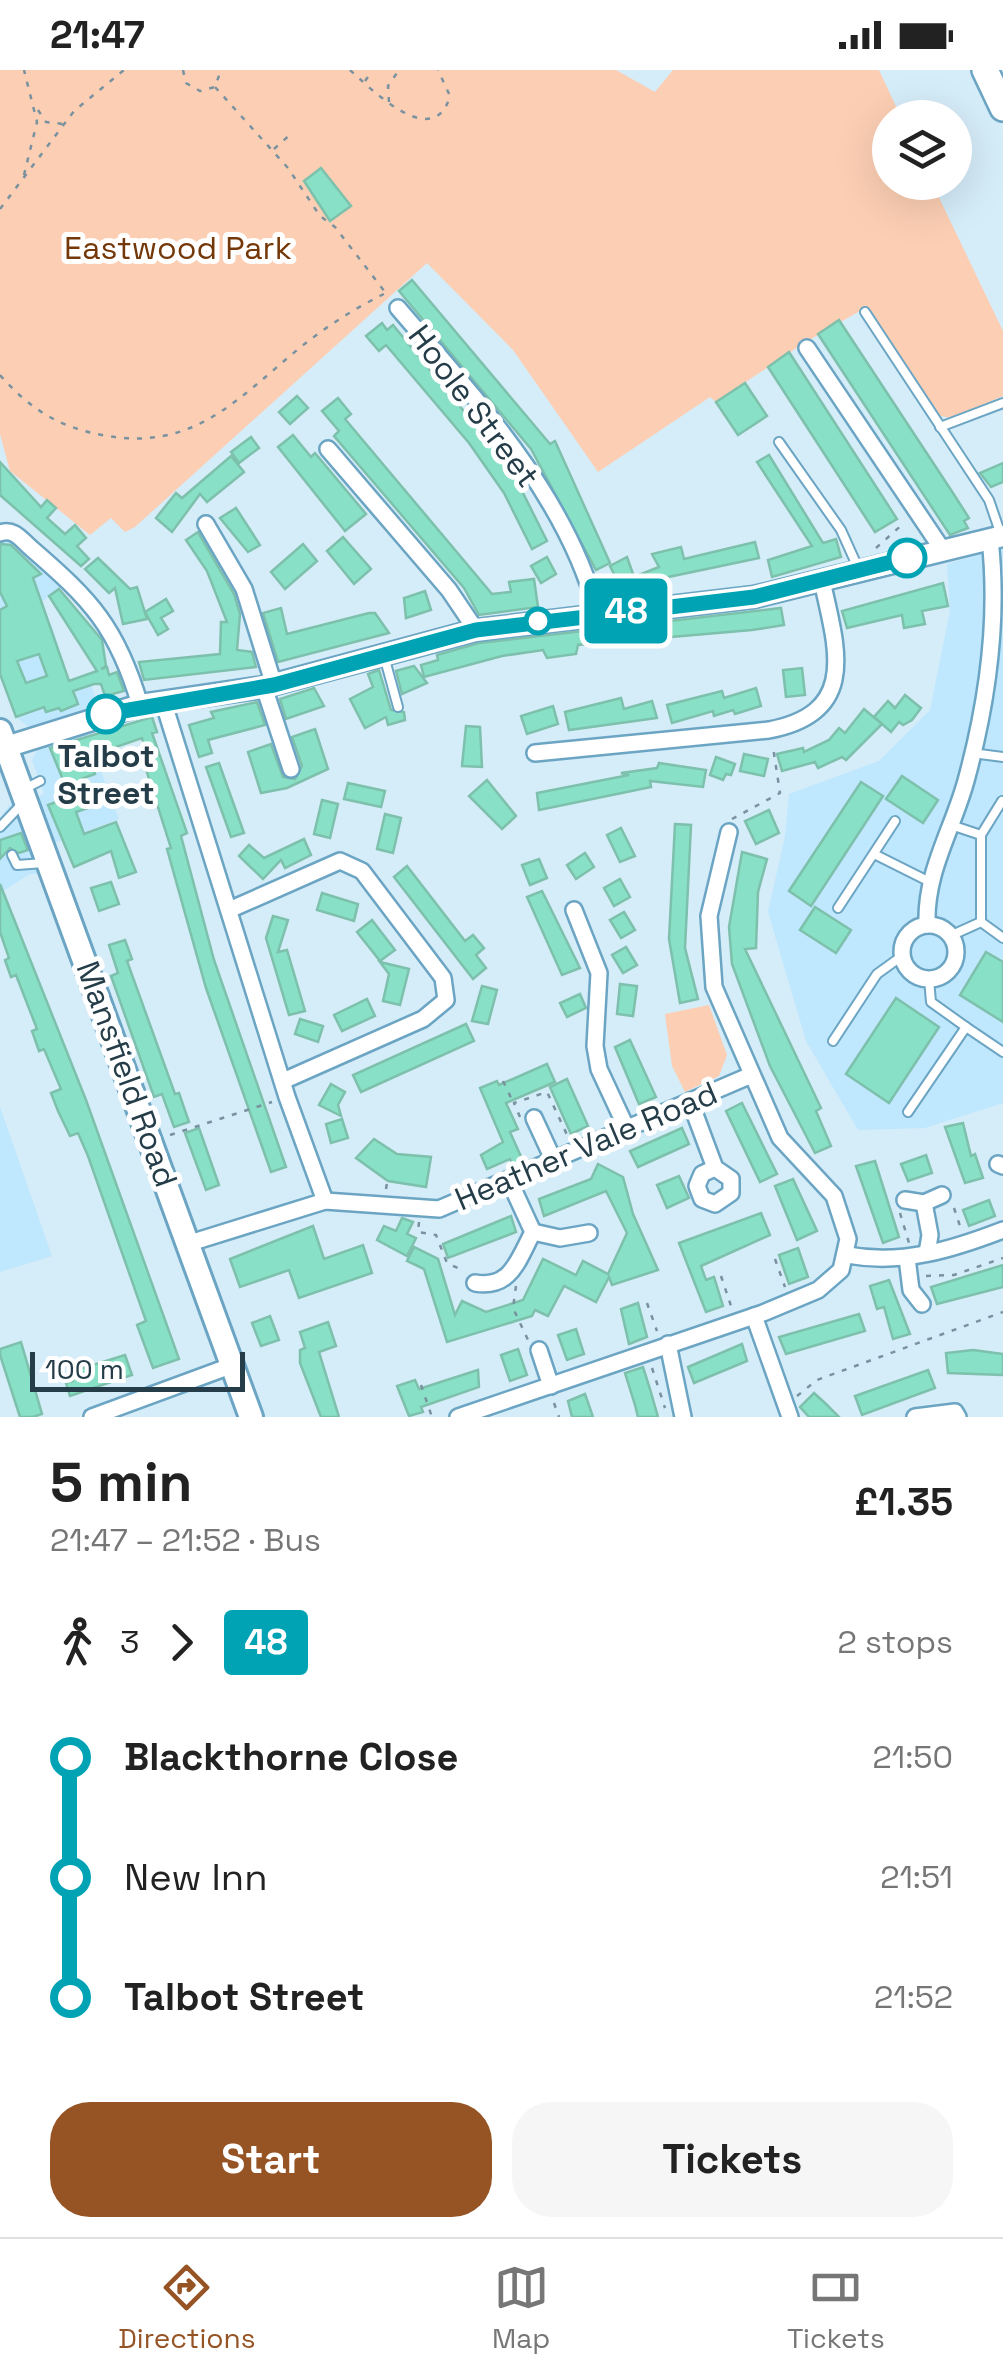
<!DOCTYPE html>
<html lang="en">
<head>
<meta charset="utf-8">
<style>
  :root { --surface:#fff; --page:#f6f6f6; --text:#222; --muted:#767676; --line:#e0e0e0; --accent:#965324 }
  body { margin:0; font-family:"Space Grotesk",sans-serif; background:var(--page); color:var(--text); height:100vh; display:flex; flex-direction:column; font-size:38px; white-space:nowrap }
  * { box-sizing:border-box; margin:0 }
  p { font-size:32px; color:var(--muted) }
  .icon { flex:none; width:55px; height:55px; fill:none; stroke:currentColor; stroke-width:2; stroke-linecap:round; stroke-linejoin:round }
  .map { position:relative; height:1347px; overflow:hidden }
  .details { display:flex; flex-direction:column; background:var(--surface); flex:1 }
  .details>* { flex:none }
  .badge { padding:0 20px; border-radius:8px; font-size:35px; line-height:65px }
  .controls { position:absolute; left:872px; top:30px; display:grid; gap:20px }
  .controls a { display:grid; place-items:center; width:100px; height:100px; border-radius:50%; background:var(--surface); box-shadow:0 10px 40px #0002; font-size:50px }
  .scale { position:absolute; left:30px; bottom:25px; width:215px; box-sizing:border-box; padding-left:10px; border:5px solid #243d49; border-top:0; font-size:28px; line-height:35px; white-space:nowrap; color:#243d49; -webkit-text-stroke:8px #fff; paint-order:stroke }
  .map>.badge { position:absolute; translate:-50% -50%; box-shadow:0 0 0 5px #fff }
  .legs { display:flex; align-items:center; gap:15px; height:110px; padding:0 50px; font-size:32px }
  .legs p { margin-inline-start:auto }
  .head { display:flex; align-items:center; justify-content:space-between; height:170px; padding:0 50px }
  h1 { font-size:55px; font-weight:800; line-height:75px }
  .cta { display:flex; gap:20px; margin-top:auto; padding:20px 50px }
  .cta a { flex:1; height:115px; border-radius:40px; background:var(--accent); color:#fff; font-size:40px; font-weight:800; line-height:115px; text-align:center }
  .cta a+a { background:var(--page); color:var(--text) }
  ul { padding:0 50px; list-style:none }
  li { display:flex; align-items:center; gap:35px; height:120px; font-size:38px }
  li i { display:grid; place-items:center; width:15px; height:100%; margin:0 12px; background:currentColor }
  li i::after { content:''; width:25px; height:25px; margin:-12px; border:8px solid; border-radius:50%; background:var(--surface) }
  li p { margin-inline-start:auto }
  li:first-child i { background:linear-gradient(#0000 50%,currentColor 0) }
  li:last-child i { background:linear-gradient(currentColor 50%,#0000 0) }
  .status { display:flex; justify-content:space-between; align-items:center; height:70px; padding:0 50px; background:var(--surface); direction:ltr }
  .status svg { height:28px; fill:currentColor }
  .menu { display:flex; justify-content:space-around; align-items:center; height:140px; border-top:2px solid var(--line); background:var(--surface); font-size:28px; color:var(--muted) }
  .menu a { display:grid; justify-items:center; gap:5px }
  .menu .selected { color:var(--accent) }
  .map>svg:first-child { display:block }
  .built { fill:#bfe7fd }
  .green { fill:#fccfb4 }
  .building { fill:#88e1c6; stroke:#7dc0ab; stroke-width:2.5; fill-rule:evenodd }
  .lines { fill:none; stroke-linecap:round; stroke-linejoin:round }
  .service-casing { stroke:#6ba5c3; stroke-width:12 }
  .minor-casing { stroke:#6ba5c3; stroke-width:20 }
  .tertiary-casing { stroke:#6ba5c3; stroke-width:25 }
  .secondary-casing { stroke:#6ba5c3; stroke-width:28 }
  .trunk-casing { stroke:#6ba5c3; stroke-width:30 }
  .path { stroke:#7a929f; stroke-width:2.5; stroke-dasharray:5 8; stroke-linecap:butt }
  .service { stroke:#fff; stroke-width:8 }
  .minor { stroke:#fff; stroke-width:15 }
  .tertiary { stroke:#fff; stroke-width:20 }
  .secondary { stroke:#fff; stroke-width:22 }
  .trunk { stroke:#fff; stroke-width:25 }
  .line-1-casing { stroke:#fff; stroke-width:22 }
  .line-1 { stroke:#00a3b4; stroke-width:15 }
  .stop-1-dot { fill:#fff; stroke:#00a3b4; stroke-width:5 }
  .labels { text-anchor:middle; dominant-baseline:central; stroke-width:10; stroke-linejoin:round; paint-order:stroke }
  .park-label { font-size:32px; fill:#743808; stroke:#fff }
  .street-label { font-size:32px; fill:#243d49; stroke:#fff }
  .stop-label { font-size:32px; font-weight:bold; fill:#243d49; stroke:#fff }
</style>
</head>
<body>
<div class="status"><b>21:47</b><svg viewBox="0 0 49 12"><path d="M0 12V9h3v3zM5 12V6h3v6zM10 12V3h3v9zM15 12V0h3v12zM26 1h20v11H26zM47 4h2v5h-2z"/></svg></div>
<div class="map">
<svg width="1003" height="1347" viewBox="0 0 1003 1347">
  <rect width="100%" height="100%" fill="#d5ecf9"/>
  <g class="built">
    <polygon points="12,465 64,515 39,534 52,556 69,611 88,604 97,634 30,658 16,647 0,603 0,472"/>
    <polygon points="1003,477 1003,1033 925,1058 858,1060 806,971 768,842 785,766 789,724 879,691 930,640 950,541 947,494"/>
    <polygon points="86,662 119,749 33,781 39,804 30,804 0,823 0,748 15,728 21,743 44,723 32,690 37,681"/>
    <polygon points="0,1037 52,1186 0,1202"/>
  </g>
  <g class="green">
    <polygon points="0,0 616,0 655,22 673,0 879,0 901,47 890,48 890,112 932,113 1003,261 1003,326 953,348 940,346 867,237 804,273 716,332 710,327 598,402 513,280 427,193 135,457 125,462 111,448 90,465 10,401 0,364"/>
    <polygon points="709,935 727,985 719,1006 685,1022 672,996 665,944"/>
  </g>
  <g class="building">
    <polygon points="321,98 351,136 330,151 304,111"/>
    <polygon points="412,210 550,374 555,371 610,493 596,500 531,379 399,221"/>
    <polygon points="839,250 951,420 969,448 964,451 968,458 950,465 818,264"/>
    <polygon points="382,253 387,260 393,255 486,368 518,413 547,471 532,479 504,423 469,373 386,275 379,281 366,266"/>
    <polygon points="789,282 897,449 875,462 768,297"/>
    <polygon points="745,313 767,346 738,365 716,332"/>
    <polygon points="297,326 308,338 290,354 279,342"/>
    <polygon points="338,328 351,344 345,349 492,524 511,522 509,512 534,509 538,537 479,545 464,518 334,366 339,361 322,341"/>
    <polygon points="293,365 311,387 315,383 366,444 345,461 278,377"/>
    <polygon points="251,367 259,378 239,393 231,382"/>
    <polygon points="769,385 823,473 836,469 841,487 772,507 768,490 812,476 757,392"/>
    <polygon points="231,386 244,402 207,432 200,424 172,462 156,448 176,423 182,428"/>
    <polygon points="0,392 41,437 47,430 56,438 47,448 65,464 75,455 86,468 77,476 89,489 81,496 0,425"/>
    <polygon points="1003,393 1003,412 991,417 980,403"/>
    <polygon points="236,438 260,475 248,482 220,448"/>
    <polygon points="198,462 234,524 240,544 237,580 252,582 256,597 144,610 139,592 220,584 221,552 227,552 207,501 186,470"/>
    <polygon points="343,467 371,499 354,514 327,481"/>
    <polygon points="755,472 759,488 659,509 664,520 652,525 646,526 641,514 628,517 626,510 659,497 652,484 681,477 684,489"/>
    <path d="M0,474L11,475L41,504L33,508L69,611L97,601L49,526L59,519L102,570L106,596L101,599L107,597L109,605L117,602L124,621L105,626L101,614H94L73,621L78,634L61,641L59,638L46,642L44,637L16,647L0,604V540L7,536L0,522ZM39,584L47,606L26,613L17,591Z"/>
    <polygon points="303,474 317,491 285,519 271,502"/>
    <polygon points="547,487 556,504 541,513 531,496"/>
    <polygon points="627,487 633,504 618,512 610,496"/>
    <polygon points="98,488 130,519 137,517 147,549 123,554 115,518 109,523 85,499"/>
    <polygon points="943,513 948,536 922,541 925,554 904,558 902,545 847,558 842,541"/>
    <polygon points="425,521 431,540 406,548 404,528"/>
    <polygon points="166,529 173,541 161,548 168,559 158,565 145,542"/>
    <polygon points="281,538 287,564 369,543 375,543 389,563 278,592 263,543"/>
    <polygon points="781,538 784,555 752,560 578,575 576,584 547,588 543,580 502,586 424,607 421,595 438,590 437,585 479,573"/>
    <polygon points="414,596 427,613 402,624 396,601"/>
    <polygon points="802,598 805,625 786,627 783,600"/>
    <polygon points="379,600 391,640 404,642 405,650 388,655 386,647 365,658 350,629 373,617 368,604"/>
    <polygon points="314,618 324,636 286,649 280,629"/>
    <polygon points="756,618 761,636 735,644 733,640 714,646 713,641 672,653 667,635 722,621 724,628"/>
    <polygon points="905,625 921,638 912,650 903,655 899,652 891,662 874,647 888,631 895,638"/>
    <polygon points="621,628 624,639 652,631 657,648 569,660 565,642"/>
    <polygon points="257,632 265,655 208,670 212,683 199,687 189,655 214,648 211,642"/>
    <polygon points="553,636 558,654 527,664 521,646"/>
    <polygon points="864,639 882,654 846,690 842,687 818,698 815,692 782,701 777,684 803,678 804,682 829,670 839,658 845,663"/>
    <polygon points="152,647 157,662 152,663 187,763 181,766 214,890 286,1097 271,1102 206,918 167,779 171,778 144,693 150,691 142,668 89,686 95,704 81,709 91,737 76,742 84,764 116,752 136,802 119,808 111,781 74,797 48,735 70,727 50,678"/>
    <polygon points="466,656 480,657 482,697 462,696"/>
    <polygon points="315,659 328,699 287,718 261,723 248,682 271,674 283,707 295,709 302,696 292,667"/>
    <polygon points="744,684 768,689 764,706 740,701"/>
    <polygon points="716,687 735,694 731,705 726,704 723,710 710,705"/>
    <polygon points="219,693 244,763 231,767 206,697"/>
    <polygon points="659,693 706,700 703,717 650,711 651,717 539,740 537,723 629,705 621,703 657,698"/>
    <polygon points="902,706 938,730 923,753 886,729"/>
    <polygon points="487,710 516,746 502,759 469,726"/>
    <polygon points="861,712 883,726 811,836 789,821"/>
    <polygon points="348,713 385,721 381,737 344,729"/>
    <polygon points="322,730 338,734 330,768 314,764"/>
    <polygon points="769,740 779,763 756,774 745,751"/>
    <polygon points="385,744 401,748 393,783 377,779"/>
    <polygon points="675,754 691,755 685,878 698,929 680,933 669,869"/>
    <polygon points="621,758 635,786 620,792 607,765"/>
    <polygon points="21,763 28,780 19,783 10,778 0,789 0,770"/>
    <polygon points="304,769 311,785 285,798 281,790 263,809 239,786 249,775 264,788"/>
    <polygon points="742,782 767,789 758,822 756,878 745,879 821,1038 816,1041 831,1076 815,1083 770,996 732,894 729,857"/>
    <polygon points="585,783 594,797 576,809 567,795"/>
    <polygon points="539,789 547,808 530,815 522,795"/>
    <polygon points="407,796 465,871 473,865 484,878 476,885 486,898 473,909 394,807"/>
    <polygon points="620,809 630,827 614,836 604,818"/>
    <polygon points="111,812 119,834 99,841 91,818"/>
    <polygon points="0,814 86,1030 179,1289 153,1298 137,1255 146,1251 88,1086 78,1063 70,1066 58,1041 51,1023 61,1019 44,979 39,981 32,961 37,959 16,905 11,907 5,890 9,888 0,862"/>
    <polygon points="542,821 580,898 562,905 527,827"/>
    <polygon points="322,823 358,834 354,851 317,840"/>
    <polygon points="815,837 851,860 836,883 800,860"/>
    <polygon points="624,842 635,860 621,868 610,850"/>
    <polygon points="273,846 288,850 278,882 287,880 305,941 289,945 266,868"/>
    <polygon points="372,850 395,880 380,891 357,862"/>
    <polygon points="125,870 132,889 127,891 175,1024 179,1023 189,1052 174,1057 162,1024 154,1027 111,906 118,903 109,875"/>
    <polygon points="626,877 637,895 623,903 612,885"/>
    <polygon points="986,882 1003,892 1003,952 960,925"/>
    <polygon points="380,892 409,899 400,935 383,931 389,904"/>
    <polygon points="620,914 637,916 633,946 617,944"/>
    <polygon points="482,916 497,920 488,954 472,951"/>
    <polygon points="580,924 586,938 567,947 560,933"/>
    <polygon points="896,928 939,957 889,1033 846,1004"/>
    <polygon points="367,929 375,946 342,961 334,945"/>
    <polygon points="300,949 323,956 318,972 295,964"/>
    <polygon points="466,954 474,971 361,1022 353,1005"/>
    <polygon points="630,970 656,1027 639,1034 615,977"/>
    <polygon points="547,994 555,1012 506,1033 518,1059 510,1062 523,1091 513,1095 510,1089 487,1099 481,1085 503,1072 480,1018 497,1011 499,1015"/>
    <polygon points="567,1009 588,1056 571,1064 550,1017"/>
    <polygon points="331,1014 345,1022 338,1035 341,1046 319,1035"/>
    <polygon points="742,1033 777,1104 760,1112 726,1041"/>
    <polygon points="342,1049 348,1068 331,1073 326,1054"/>
    <polygon points="963,1053 971,1086 975,1084 983,1108 965,1113 945,1057"/>
    <polygon points="199,1058 219,1115 206,1120 185,1063"/>
    <polygon points="682,1058 689,1074 638,1097 630,1081"/>
    <polygon points="374,1069 397,1084 431,1087 426,1117 388,1111 356,1088"/>
    <polygon points="926,1085 932,1103 908,1111 901,1094"/>
    <polygon points="875,1091 899,1167 883,1173 856,1096"/>
    <polygon points="598,1094 623,1107 633,1144 658,1200 612,1215 609,1207 596,1232 564,1216 548,1246 535,1240 532,1246 447,1272 424,1199 407,1191 414,1177 438,1189 455,1245 462,1231 486,1242 523,1230 543,1189 576,1205 583,1191 608,1204 627,1163 606,1121 544,1146 539,1129 591,1109"/>
    <polygon points="679,1106 689,1128 667,1138 657,1115"/>
    <polygon points="793,1109 817,1161 797,1170 775,1116"/>
    <polygon points="989,1130 995,1146 969,1156 963,1140"/>
    <polygon points="761,1143 770,1165 701,1196 706,1210 714,1207 723,1236 706,1242 679,1173"/>
    <polygon points="511,1146 516,1162 448,1188 443,1174"/>
    <polygon points="402,1148 413,1152 407,1164 416,1168 407,1186 377,1170 384,1156 396,1161"/>
    <polygon points="313,1156 324,1189 363,1175 372,1203 299,1228 289,1200 240,1217 230,1189"/>
    <polygon points="798,1178 808,1207 789,1214 779,1185"/>
    <polygon points="1003,1195 1003,1217 937,1234 931,1217"/>
    <polygon points="889,1210 910,1264 893,1269 884,1237 877,1239 870,1216"/>
    <polygon points="638,1233 647,1267 629,1274 621,1239"/>
    <polygon points="859,1244 865,1261 786,1284 779,1267"/>
    <polygon points="270,1246 279,1270 261,1276 252,1253"/>
    <polygon points="328,1252 336,1276 319,1282 339,1347 321,1347 300,1293 300,1280 305,1278 300,1262"/>
    <polygon points="576,1259 584,1284 567,1290 558,1265"/>
    <polygon points="21,1272 42,1344 33,1347 20,1347 0,1285 0,1279"/>
    <polygon points="742,1274 747,1291 694,1313 688,1297"/>
    <polygon points="518,1279 527,1305 510,1311 501,1285"/>
    <polygon points="973,1280 1003,1284 1003,1305 948,1303 946,1283"/>
    <polygon points="125,1285 132,1305 70,1326 66,1313 73,1311 70,1302"/>
    <polygon points="643,1297 650,1319 658,1347 638,1347 635,1335 625,1303"/>
    <polygon points="478,1300 479,1317 421,1337 423,1342 409,1346 397,1316 415,1310 419,1319"/>
    <polygon points="928,1300 935,1318 862,1345 855,1326"/>
    <polygon points="814,1323 825,1333 839,1347 809,1347 800,1337"/>
    <polygon points="585,1324 593,1347 572,1347 568,1331"/>
  </g>
  <g class="lines">
    <defs>
      <g id="service">
        <polyline points="865,242 989,430 1000,462"/>
        <polyline points="940,357 1003,333"/>
        <polyline points="779,372 841,460 859,500"/>
        <polyline points="384,586 398,637"/>
        <polyline points="972,683 1003,687"/>
        <polyline points="26,718 40,711"/>
        <polyline points="951,755 981,765 981,852"/>
        <polyline points="0,757 21,735"/>
        <polyline points="981,765 1002,731"/>
        <polyline points="874,784 930,812"/>
        <polyline points="12,785 17,795 44,793"/>
        <polyline points="838,838 895,751"/>
        <polyline points="950,866 981,852 1003,868"/>
        <polyline points="966,957 1003,982"/>
        <polyline points="833,971 877,904 902,886"/>
        <polyline points="908,1042 966,957 931,932 929,909"/>
      </g>
      <g id="minor">
        <path d="M398,238C474,327 568,427 597,543"/>
        <polyline points="807,278 942,479"/>
        <polyline points="328,379 449,520 476,560"/>
        <polyline points="206,454 244,519 274,615"/>
        <path d="M0,463C15,458 21,470 32,479C91,530 117,557 140,635"/>
        <polyline points="264,617 291,699"/>
        <polyline points="163,631 287,1027 325,1131"/>
        <path d="M535,683L769,660C859,643 837,579 822,511"/>
        <polyline points="229,840 340,791 362,801 443,908 446,930 423,949 283,1011"/>
        <polyline points="574,840 599,903 595,976 599,999 626,1057"/>
        <path d="M927,855C925,800 954,758 967,707C988,629 999,549 990,469"/>
        <circle cx="929" cy="882" r="27"/>
        <polyline points="690,1031 715,1098 731,1109 731,1123 715,1134 702,1129 697,1116 702,1104 715,1098"/>
        <polyline points="534,1048 553,1089"/>
        <polyline points="998,1094 1003,1096"/>
        <polyline points="905,1130 924,1133 942,1125"/>
        <polyline points="924,1133 930,1165 927,1183"/>
        <polyline points="533,1162 560,1168 589,1163"/>
        <polyline points="190,1173 325,1131 439,1139 749,1006"/>
        <path d="M847,1185C902,1195 951,1180 1003,1160"/>
        <polyline points="907,1188 911,1220 922,1234"/>
        <path d="M475,1213C511,1219 518,1190 533,1162L509,1110"/>
        <polyline points="754,1246 790,1347"/>
        <polyline points="668,1274 683,1347"/>
        <polyline points="539,1280 551,1316"/>
        <polyline points="92,1347 233,1295"/>
        <polyline points="458,1347 763,1243 818,1220 841,1200 848,1169 834,1126 780,1068 714,917 709,846 729,762"/>
        <polyline points="915,1347 955,1342 958,1347"/>
      </g>
      <polyline id="tertiary" points="6,677 140,635 264,617 476,560 754,527 1003,466"/>
      <polyline id="secondary" points="0,661 251,1347"/>
      <polyline id="trunk" points="985,0 1003,38"/>
    </defs>
    <use href="#service" class="service-casing"/>
    <use href="#minor" class="minor-casing"/>
    <use href="#tertiary" class="tertiary-casing"/>
    <use href="#secondary" class="secondary-casing"/>
    <use href="#trunk" class="trunk-casing"/>
    <g class="path">
      <polyline points="183,0 186,13 200,21 215,17 221,0"/>
      <path d="M350,0C370,18 434,83 450,26L438,0"/>
      <polyline points="365,11 370,4"/>
      <polyline points="215,17 288,98 320,146 335,157 385,222"/>
      <polyline points="389,32 388,16 399,0"/>
      <polyline points="38,40 46,52 63,54"/>
      <polyline points="274,79 293,62"/>
      <polyline points="24,105 37,52 24,0"/>
      <polyline points="0,139 74,41 124,0"/>
      <path d="M0,305C29,338 58,357 102,365C194,383 238,328 302,276C327,256 357,237 386,223"/>
      <polyline points="876,478 904,453"/>
      <polyline points="732,749 780,723 773,677"/>
      <polyline points="503,1011 513,1032"/>
      <polyline points="520,1047 514,1033 547,1022 569,1069"/>
      <polyline points="170,1065 272,1032"/>
      <polyline points="386,1119 388,1107"/>
      <polyline points="954,1138 961,1159"/>
      <polyline points="900,1143 909,1173"/>
      <polyline points="419,1152 418,1162 436,1165 447,1193 464,1201"/>
      <polyline points="775,1189 785,1217"/>
      <polyline points="721,1206 731,1236"/>
      <polyline points="926,1206 954,1205 1003,1188"/>
      <polyline points="516,1216 513,1238 529,1272"/>
      <polyline points="647,1233 657,1261"/>
      <polyline points="652,1298 665,1338"/>
      <polyline points="421,1315 432,1347"/>
      <polyline points="797,1326 817,1310 1003,1242"/>
      <polyline points="554,1333 559,1347"/>
    </g>
    <use href="#service" class="service"/>
    <use href="#minor" class="minor"/>
    <use href="#tertiary" class="tertiary"/>
    <use href="#secondary" class="secondary"/>
    <use href="#trunk" class="trunk"/>
  </g>
  <g class="lines">
    <defs>
      <polyline id="line-1" points="106,644 274,615 476,560 754,527 907,488"/>
    </defs>
    <use href="#line-1" class="line-1-casing"/>
    <use href="#line-1" class="line-1"/>
  </g>
  <g class="stop-1-dot">
    <circle cx="907" cy="488" r="18"/>
    <circle cx="538" cy="551" r="12"/>
    <circle cx="106" cy="644" r="18"/>
  </g>
  <g class="labels">
    <g class="park-label">
      <text x="178" y="178">Eastwood Park</text>
    </g>
    <g class="street-label">
      <text transform="translate(474 336) rotate(53)">Hoole Street</text>
      <text transform="translate(127 1004) rotate(70)">Mansfield Road</text>
      <text transform="translate(586 1076) rotate(-23)">Heather Vale Road</text>
    </g>
    <g class="stop-label">
      <text x="106" y="686">Talbot<tspan x="106" dy="37">Street</tspan></text>
    </g>
  </g>
</svg>
<div class="controls">
<a><svg class="icon" aria-label="layers" viewBox="0 0 24 24"><path d="M12 4l9 5-9 5-9-5zM3 14l9 5 9-5"/></svg></a>
</div>
<div class="scale">100 m</div>
<b class="badge" style="left:626px;top:541px;background:#00a3b4;color:#fff">48</b>
</div>
<section class="details">
<div class="head"><div><h1>5 min</h1><p>21:47 – 21:52 · Bus</p></div><b>£1.35</b></div>
<div class="legs"><svg class="icon" aria-label="walk" viewBox="0 0 24 24"><circle cx="13" cy="4" r="2"/><path d="M13 8l-2 6 4 7M11 14l-3 7M7 12l3-4h3l4 4"/></svg>3<svg class="icon" aria-label="forward" viewBox="0 0 24 24"><path d="M9 5l7 7-7 7"/></svg><b class="badge" style="background:#00a3b4;color:#fff">48</b><p>2 stops</p></div>
<ul>
<li><i style="color:#00a3b4"></i><b>Blackthorne Close</b><p>21:50</p></li>
<li><i style="color:#00a3b4"></i><span>New Inn</span><p>21:51</p></li>
<li><i style="color:#00a3b4"></i><b>Talbot Street</b><p>21:52</p></li>
</ul>
<div class="cta"><a>Start</a><a>Tickets</a></div>
</section>
<nav class="menu">
<a class="selected"><svg class="icon" aria-label="directions" viewBox="0 0 24 24"><path d="M12 3l9 9-9 9-9-9zM9 14v-3h6M13 9l2 2-2 2"/></svg>Directions</a>
<a><svg class="icon" aria-label="map" viewBox="0 0 24 24"><path d="M3 6l6-2 6 2 6-2v14l-6 2-6-2-6 2zM9 4v14M15 6v14"/></svg>Map</a>
<a><svg class="icon" aria-label="tickets" viewBox="0 0 24 24"><path d="M3 7h18v10H3zM15 7v10"/></svg>Tickets</a>
</nav>
</body>
</html>
